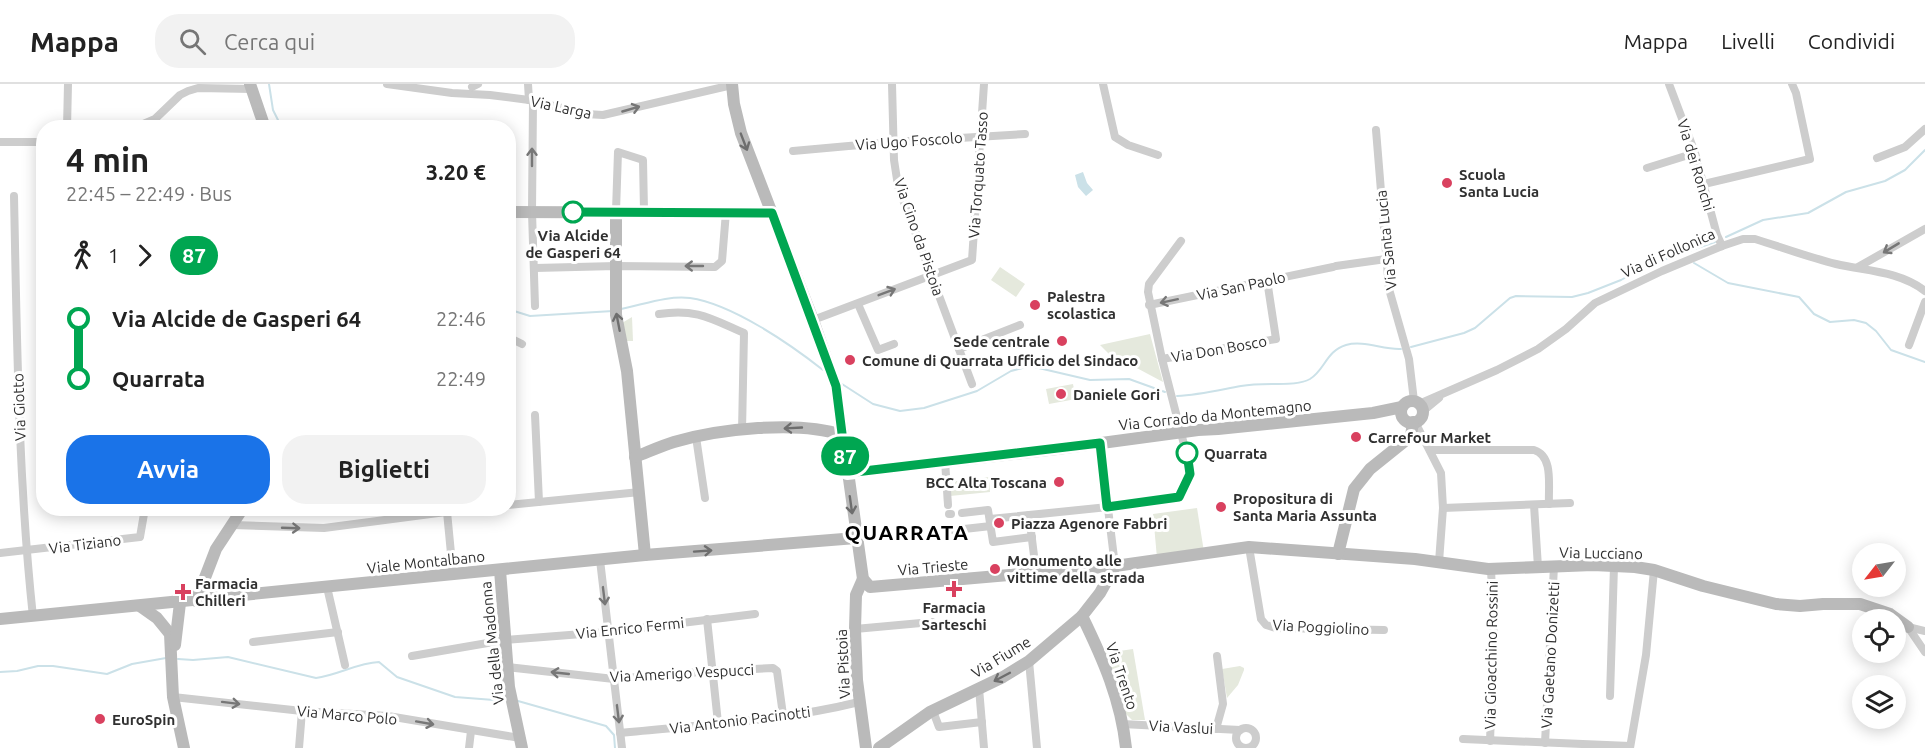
<!DOCTYPE html>
<html lang="it">
<head>
<meta charset="utf-8">
<style>
  :root { --surface:#fff; --page:#f2f2f2; --text:#222; --muted:#767676; --line:#e0e0e0; --accent:#1a73e8 }
  body { margin:0; font-family:Ubuntu,sans-serif; background:var(--page); color:var(--text); height:100vh; display:flex; flex-direction:column; font-size:22px; white-space:nowrap }
  * { box-sizing:border-box; margin:0 }
  p { font-size:20px; color:var(--muted) }
  .icon { flex:none; width:33px; height:33px; fill:none; stroke:currentColor; stroke-width:2; stroke-linecap:round; stroke-linejoin:round }
  .map { position:relative; flex:1; overflow:hidden }
  .details { position:absolute; left:36px; top:36px; width:480px; height:396px; display:flex; flex-direction:column; background:var(--surface); border-radius:24px; box-shadow:0 3px 15px #0003 }
  .details>* { flex:none }
  .badge { padding:0 12px; border-radius:20px; font-size:21px; line-height:39px }
  .needle { width:39px; rotate:239deg }
  .buttons { position:absolute; left:1852px; top:459px; display:grid; gap:12px }
  .buttons a { display:grid; place-items:center; width:54px; height:54px; border-radius:50%; background:var(--surface); box-shadow:0 3px 15px #0003; font-size:30px }
  .map>.badge { position:absolute; translate:-50% -50%; box-shadow:0 0 0 3px #fff }
  .legs { display:flex; align-items:center; gap:9px; height:66px; padding:0 30px; font-size:20px }
  .legs p { margin-inline-start:auto }
  .headline { display:flex; align-items:center; justify-content:space-between; height:102px; padding:0 30px }
  h1 { font-size:33px; font-weight:700; line-height:45px }
  .primary-button { display:flex; gap:12px; margin-top:auto; padding:12px 30px }
  .primary-button a { flex:1; height:69px; border-radius:24px; background:var(--accent); color:#fff; font-size:24px; font-weight:700; line-height:69px; text-align:center }
  .primary-button a+a { background:var(--page); color:var(--text) }
  ul { padding:0 30px; list-style:none }
  li { display:flex; align-items:center; gap:21px; height:60px; font-size:22px }
  li i { display:grid; place-items:center; width:9px; height:100%; margin:0 8px; background:currentColor }
  li i::after { content:''; width:15px; height:15px; margin:-8px; border:4px solid; border-radius:50%; background:var(--surface) }
  li p { margin-inline-start:auto }
  li:first-child i { background:linear-gradient(#0000 50%,currentColor 0) }
  li:last-child i { background:linear-gradient(currentColor 50%,#0000 0) }
  header { display:flex; align-items:center; gap:36px; box-sizing:border-box; height:84px; padding:0 30px; background:var(--surface); border-bottom:2px solid var(--line) }
  header strong { font-size:28px }
  nav { display:flex; gap:33px; margin-inline-start:auto; font-size:21px }
  .search { width:420px; height:54px; background:var(--page); display:flex; align-items:center; gap:15px; box-sizing:border-box; padding:0 21px; border-radius:24px; color:var(--muted); font-size:22px }
  .map>svg:first-child { display:block }
  .green { fill:#e5e9dd }
  .water { fill:#cbe1e8 }
  .lines { fill:none; stroke-linecap:round; stroke-linejoin:round }
  .stream { stroke:#cbe1e8; stroke-width:2 }
  .street { stroke:#cdcdcd; stroke-width:8 }
  .secondary { stroke:#bababa; stroke-width:12 }
  .oneway { stroke:#777 }
  .oneway2 { stroke:#6e6e6e }
  .line-1-casing { stroke:#fff; stroke-width:14 }
  .line-1 { stroke:#00a651; stroke-width:9 }
  .poi-dot { fill:#d9415f; stroke:#fff; stroke-width:2 }
  .stop-1-dot { fill:#fff; stroke:#00a651; stroke-width:3 }
  .labels { text-anchor:middle; dominant-baseline:central; stroke-width:6; stroke-linejoin:round; paint-order:stroke }
  .street-label { font-size:15px; fill:#303030; stroke:#fff }
  .poi-label { font-size:15px; font-weight:bold; fill:#303030; stroke:#fff; text-anchor:start }
  .stop-label { font-size:15px; font-weight:bold; fill:#303030; stroke:#fff }
  .district-label { font-size:21px; font-weight:bold; letter-spacing:1.5px; fill:#000; stroke:#fff }
</style>
</head>
<body>
<header>
<strong>Mappa</strong>
<div class="search"><svg class="icon" aria-label="search" viewBox="0 0 24 24"><circle cx="10" cy="10" r="6"/><path d="M15 15l6 6"/></svg>Cerca qui</div>
<nav><a>Mappa</a><a>Livelli</a><a>Condividi</a></nav>
</header>
<div class="map">
<svg width="1925" height="664" viewBox="0 0 1925 664">
  <rect width="100%" height="100%" fill="#fff"/>
  <g class="green">
    <polygon points="1000,183 1025,200 1016,213 991,196"/>
    <polygon points="632,233 633,257 626,257 622,239"/>
    <polygon points="1150,250 1163,298 1133,282 1121,282 1100,261"/>
    <polygon points="1073,300 1076,315 1049,320 1046,305"/>
    <polygon points="989,393 990,408 950,412 949,398"/>
    <polygon points="1197,424 1204,468 1157,474 1153,430"/>
    <polygon points="1133,565 1145,636 1132,636 1125,629 1106,569"/>
    <polygon points="1240,582 1244,584 1244,586 1238,601 1227,614 1222,585"/>
  </g>
  <polygon class="water" points="1083,88 1087,99 1093,106 1086,112 1078,103 1075,91"/>
  <g class="lines">
    <g class="stream">
      <polyline points="269,0 273,26 282,44"/>
      <polyline points="1726,153 1763,136 1808,129 1846,108 1885,97 1905,86 1925,66"/>
      <polyline points="1694,179 1728,199 1799,213 1814,230 1830,238 1854,236 1866,239 1876,247 1891,266 1925,278"/>
      <polyline points="508,223 514,227 530,232 613,227"/>
      <path d="M621,225C642,221 668,211 690,214C732,220 790,260 823,286"/>
      <polyline points="1411,263 1464,249 1475,244 1510,214 1516,212 1572,213 1588,209 1621,196 1648,181 1715,158"/>
      <polyline points="842,300 873,320 900,327 924,324 977,307 1011,287 1030,282 1090,296 1129,295 1165,308"/>
      <path d="M1177,312C1199,311 1219,306 1241,302C1253,300 1266,300 1278,300C1288,300 1301,300 1310,295C1325,286 1326,267 1346,261C1364,256 1383,266 1401,265"/>
      <path d="M178,575L193,576L228,573L316,594C338,591 357,579 379,578L397,593L455,613L507,617"/>
      <polyline points="0,588 17,587 38,582 53,582 107,590 132,580 166,574"/>
      <polyline points="518,617 606,642 614,651 615,664"/>
    </g>
    <g class="street">
      <polyline points="387,0 452,9 490,11 529,16 586,30 603,31 732,1"/>
      <polyline points="528,0 529,16"/>
      <polyline points="892,0 894,76 898,102 972,300"/>
      <polyline points="1103,0 1115,53 1128,61 1158,71"/>
      <polyline points="1669,0 1695,69 1717,151 1722,162"/>
      <polyline points="472,3 478,0"/>
      <polyline points="533,17 532,128 535,222"/>
      <polyline points="67,44 68,0"/>
      <polyline points="134,44 155,35 180,11 188,7 198,4 252,5"/>
      <polyline points="1376,46 1389,205 1409,275 1414,317"/>
      <polyline points="0,58 44,58"/>
      <polyline points="793,67 893,58 1025,50"/>
      <polyline points="1877,74 1905,63 1925,45"/>
      <polyline points="1647,84 1695,69"/>
      <polyline points="1704,100 1810,75 1796,9 1792,0"/>
      <path d="M14,112C17,253 18,393 33,533"/>
      <polyline points="616,127 618,68 643,76 644,127"/>
      <polyline points="1336,182 1386,175"/>
      <polyline points="1858,183 1925,145"/>
      <polyline points="535,184 616,182 715,183 722,177 726,128"/>
      <polyline points="858,220 878,266 894,260"/>
      <polyline points="1149,221 1333,183"/>
      <path d="M659,230C696,224 712,235 744,249L742,347"/>
      <polyline points="813,236 972,176 984,0"/>
      <polyline points="508,253 522,260"/>
      <polyline points="1909,261 1925,218"/>
      <polyline points="959,265 1020,241"/>
      <polyline points="1162,275 1276,255 1267,196"/>
      <path d="M1419,320L1497,286L1538,265L1566,245L1595,219L1662,187L1722,162L1743,155H1755C1781,163 1808,173 1836,180C1866,187 1899,187 1925,207"/>
      <polyline points="1422,328 1439,314"/>
      <polyline points="535,331 539,418"/>
      <polyline points="1415,338 1441,389 1443,424 1439,478"/>
      <polyline points="696,353 705,414"/>
      <polyline points="1100,359 1115,482"/>
      <path d="M1430,366H1534C1554,372 1548,403 1549,420"/>
      <polyline points="945,377 948,421"/>
      <polyline points="508,421 640,408"/>
      <polyline points="1534,421 1538,483"/>
      <polyline points="1443,424 1570,419"/>
      <polyline points="447,428 453,490"/>
      <polyline points="962,429 988,426 993,458 1032,453"/>
      <polyline points="949,430 951,430"/>
      <polyline points="1029,431 1036,488"/>
      <polyline points="990,435 1108,423 1179,413 1190,390 1188,376 1162,275 1148,208 1149,200 1181,157"/>
      <polyline points="233,441 324,444 476,424"/>
      <polyline points="964,445 991,442"/>
      <polyline points="951,446 953,446"/>
      <polyline points="1249,463 1261,535 1266,541 1276,544 1384,546"/>
      <polyline points="0,469 140,453 145,424"/>
      <polyline points="600,476 622,664"/>
      <polyline points="327,503 345,581"/>
      <polyline points="707,535 718,639"/>
      <polyline points="1908,543 1925,568"/>
      <polyline points="1908,543 1925,547"/>
      <polyline points="855,545 932,538"/>
      <polyline points="253,558 338,548"/>
      <polyline points="412,572 505,556 608,548 755,530"/>
      <polyline points="1029,577 1037,664"/>
      <polyline points="507,583 614,595 712,587 773,584 777,587 783,631"/>
      <polyline points="979,604 984,664"/>
      <polyline points="1610,612 1614,482"/>
      <polyline points="173,613 302,627 388,632 520,654"/>
      <polyline points="933,627 939,643 982,638"/>
      <polyline points="1122,640 1240,646"/>
      <circle cx="1246" cy="654" r="10"/>
      <polyline points="1216,645 1223,620 1217,572"/>
      <path d="M620,649C698,641 783,637 859,618"/>
      <polyline points="1463,655 1630,662"/>
      <polyline points="1490,657 1494,552 1491,485"/>
      <polyline points="1545,659 1554,482"/>
      <polyline points="299,664 302,627"/>
      <polyline points="469,664 471,647"/>
      <polyline points="1630,664 1646,571 1654,486"/>
    </g>
    <g class="secondary">
      <polyline points="250,0 265,44"/>
      <polyline points="732,0 734,20 741,49 813,236 836,302 863,495 870,503 1115,482 1249,463 1415,475 1488,485 1593,481 1635,483 1654,486 1703,502 1776,520 1800,522 1823,520 1860,520 1890,530 1908,543"/>
      <polyline points="616,127 616,231 627,287 645,471"/>
      <polyline points="508,128 772,129"/>
      <circle cx="1412" cy="328" r="11"/>
      <path d="M635,373C648,368 661,362 674,358C718,345 798,336 842,351"/>
      <polyline points="847,389 1057,365 1198,346 1218,345 1373,329 1402,323"/>
      <polyline points="1338,470 1354,405 1370,385 1411,352 1413,338"/>
      <polyline points="500,486 509,603 522,664"/>
      <polyline points="863,495 856,511 855,545 857,596 866,664"/>
      <polyline points="196,517 216,465 243,424"/>
      <polyline points="140,522 157,534 170,550 173,613 184,664"/>
      <path d="M1082,532C1103,575 1121,616 1126,664"/>
      <polyline points="0,535 645,471 856,454"/>
      <polyline points="175,561 180,519"/>
      <polyline points="879,664 930,628 1003,593 1029,577 1082,532 1100,509 1115,482"/>
    </g>
  </g>
  <defs><path id="oneway-shaft" d="M-6 0H5M1.5-3L5.5 0L1.5 3" fill="none" stroke-width="1.6" stroke-linecap="round" stroke-linejoin="round" transform="scale(1.5)"/></defs>
  <g class="oneway">
    <use href="#oneway-shaft" transform="translate(631 25) rotate(-16)"/>
    <use href="#oneway-shaft" transform="translate(532 73) rotate(-90)"/>
    <use href="#oneway-shaft" transform="translate(1891 164) rotate(149)"/>
    <use href="#oneway-shaft" transform="translate(694 182) rotate(-180)"/>
    <use href="#oneway-shaft" transform="translate(887 208) rotate(-21)"/>
    <use href="#oneway-shaft" transform="translate(1169 217) rotate(168)"/>
    <use href="#oneway-shaft" transform="translate(291 444) rotate(2)"/>
    <use href="#oneway-shaft" transform="translate(604 512) rotate(83)"/>
    <use href="#oneway-shaft" transform="translate(560 589) rotate(-174)"/>
    <use href="#oneway-shaft" transform="translate(231 619) rotate(7)"/>
    <use href="#oneway-shaft" transform="translate(618 630) rotate(83)"/>
    <use href="#oneway-shaft" transform="translate(425 639) rotate(10)"/>
  </g>
  <g class="oneway2">
    <use href="#oneway-shaft" transform="translate(744 58) rotate(69)"/>
    <use href="#oneway-shaft" transform="translate(618 238) rotate(-101)"/>
    <use href="#oneway-shaft" transform="translate(793 344) rotate(177)"/>
    <use href="#oneway-shaft" transform="translate(851 421) rotate(82)"/>
    <use href="#oneway-shaft" transform="translate(703 467) rotate(-4)"/>
    <use href="#oneway-shaft" transform="translate(1002 593) rotate(152)"/>
  </g>
  <g class="lines">
    <defs>
      <polyline id="line-1" points="573,128 772,129 836,302 847,389 1100,359 1107,423 1179,413 1190,390 1187,369"/>
    </defs>
    <use href="#line-1" class="line-1-casing"/>
    <use href="#line-1" class="line-1"/>
  </g>
  <g class="poi-dot">
    <circle cx="1447" cy="99" r="6"/>
    <circle cx="1035" cy="221" r="6"/>
    <circle cx="1062" cy="257" r="6"/>
    <circle cx="850" cy="276" r="6"/>
    <circle cx="1061" cy="310" r="6"/>
    <circle cx="1356" cy="353" r="6"/>
    <circle cx="1059" cy="398" r="6"/>
    <circle cx="1221" cy="423" r="6"/>
    <circle cx="999" cy="439" r="6"/>
    <circle cx="995" cy="485" r="6"/>
    <path d="M951 496h6v6h6v6h-6v6h-6v-6h-6v-6h6z"/>
    <path d="M180 499h6v6h6v6h-6v6h-6v-6h-6v-6h6z"/>
    <circle cx="100" cy="635" r="6"/>
  </g>
  <g class="stop-1-dot">
    <circle cx="573" cy="128" r="10"/>
    <circle cx="1187" cy="369" r="10"/>
  </g>
  <g class="labels">
    <g class="street-label">
      <text transform="translate(561 23) rotate(12)">Via Larga</text>
      <text transform="translate(909 57) rotate(-4)">Via Ugo Foscolo</text>
      <text transform="translate(1696 81) rotate(73)">Via dei Ronchi</text>
      <text transform="translate(978 91) rotate(-86)">Via Torquato Tasso</text>
      <text transform="translate(919 153) rotate(71)">Via Cino da Pistoia</text>
      <text transform="translate(1386 156) rotate(-96)">Via Santa Lucia</text>
      <text transform="translate(1668 169) rotate(-24)">Via di Follonica</text>
      <text transform="translate(1241 202) rotate(-12)">Via San Paolo</text>
      <text transform="translate(1219 265) rotate(-10)">Via Don Bosco</text>
      <text transform="translate(19 323) rotate(-92)">Via Giotto</text>
      <text transform="translate(1215 331) rotate(-6)">Via Corrado da Montemagno</text>
      <text transform="translate(85 460) rotate(-7)">Via Tiziano</text>
      <text transform="translate(1601 469) rotate(1)">Via Lucciano</text>
      <text transform="translate(426 478) rotate(-6)">Viale Montalbano</text>
      <text transform="translate(933 483) rotate(-5)">Via Trieste</text>
      <text transform="translate(1321 543) rotate(3)">Via Poggiolino</text>
      <text transform="translate(630 544) rotate(-6)">Via Enrico Fermi</text>
      <text transform="translate(492 559) rotate(-96)">Via della Madonna</text>
      <text transform="translate(1491 571) rotate(-89)">Via Gioacchino Rossini</text>
      <text transform="translate(1550 571) rotate(-87)">Via Gaetano Donizetti</text>
      <text transform="translate(1001 573) rotate(-31)">Via Fiume</text>
      <text transform="translate(843 580) rotate(-93)">Via Pistoia</text>
      <text transform="translate(682 589) rotate(-3)">Via Amerigo Vespucci</text>
      <text transform="translate(1122 592) rotate(71)">Via Trento</text>
      <text transform="translate(347 631) rotate(5)">Via Marco Polo</text>
      <text transform="translate(740 636) rotate(-7)">Via Antonio Pacinotti</text>
      <text transform="translate(1181 643) rotate(3)">Via Vaslui</text>
    </g>
    <g class="poi-label">
      <text x="1459" y="90">Scuola<tspan x="1459" dy="17">Santa Lucia</tspan></text>
      <text x="1047" y="212">Palestra<tspan x="1047" dy="17">scolastica</tspan></text>
      <text x="1050" y="257" text-anchor="end">Sede centrale</text>
      <text x="862" y="276">Comune di Quarrata Ufficio del Sindaco</text>
      <text x="1073" y="310">Daniele Gori</text>
      <text x="1368" y="353">Carrefour Market</text>
      <text x="1047" y="398" text-anchor="end">BCC Alta Toscana</text>
      <text x="1233" y="414">Propositura di<tspan x="1233" dy="17">Santa Maria Assunta</tspan></text>
      <text x="1011" y="439">Piazza Agenore Fabbri</text>
      <text x="1007" y="476">Monumento alle<tspan x="1007" dy="17">vittime della strada</tspan></text>
      <text x="195" y="499">Farmacia<tspan x="195" dy="17">Chilleri</tspan></text>
      <text x="954" y="523" text-anchor="middle">Farmacia<tspan x="954" dy="17">Sarteschi</tspan></text>
      <text x="112" y="635">EuroSpin</text>
    </g>
    <g class="stop-label">
      <text x="573" y="151">Via Alcide<tspan x="573" dy="17">de Gasperi 64</tspan></text>
      <text x="1204" y="369" text-anchor="start">Quarrata</text>
    </g>
    <g class="district-label">
      <text x="907" y="448">QUARRATA</text>
    </g>
  </g>
</svg>
<div class="buttons">
<a><svg class="needle" viewBox="-14 -14 28 28"><path d="M0-13l5 13h-10z" fill="#e53935"/><path d="M0 13l5-13h-10z" fill="#767676"/></svg></a>
<a><svg class="icon" aria-label="locate" viewBox="0 0 24 24"><circle cx="12" cy="12" r="6"/><path d="M12 2v4M12 18v4M2 12h4M18 12h4"/></svg></a>
<a><svg class="icon" aria-label="layers" viewBox="0 0 24 24"><path d="M12 4l9 5-9 5-9-5zM3 14l9 5 9-5"/></svg></a>
</div>
<b class="badge" style="left:845px;top:372px;background:#00a651;color:#fff">87</b>
<section class="details">
<div class="headline"><div><h1>4 min</h1><p>22:45 – 22:49 · Bus</p></div><b>3.20 €</b></div>
<div class="legs"><svg class="icon" aria-label="walk" viewBox="0 0 24 24"><circle cx="13" cy="4" r="2"/><path d="M13 8l-2 6 4 7M11 14l-3 7M7 12l3-4h3l4 4"/></svg>1<svg class="icon" aria-label="forward" viewBox="0 0 24 24"><path d="M9 5l7 7-7 7"/></svg><b class="badge" style="background:#00a651;color:#fff">87</b></div>
<ul>
<li><i style="color:#00a651"></i><b>Via Alcide de Gasperi 64</b><p>22:46</p></li>
<li><i style="color:#00a651"></i><b>Quarrata</b><p>22:49</p></li>
</ul>
<div class="primary-button"><a>Avvia</a><a>Biglietti</a></div>
</section>
</div>
</body>
</html>
